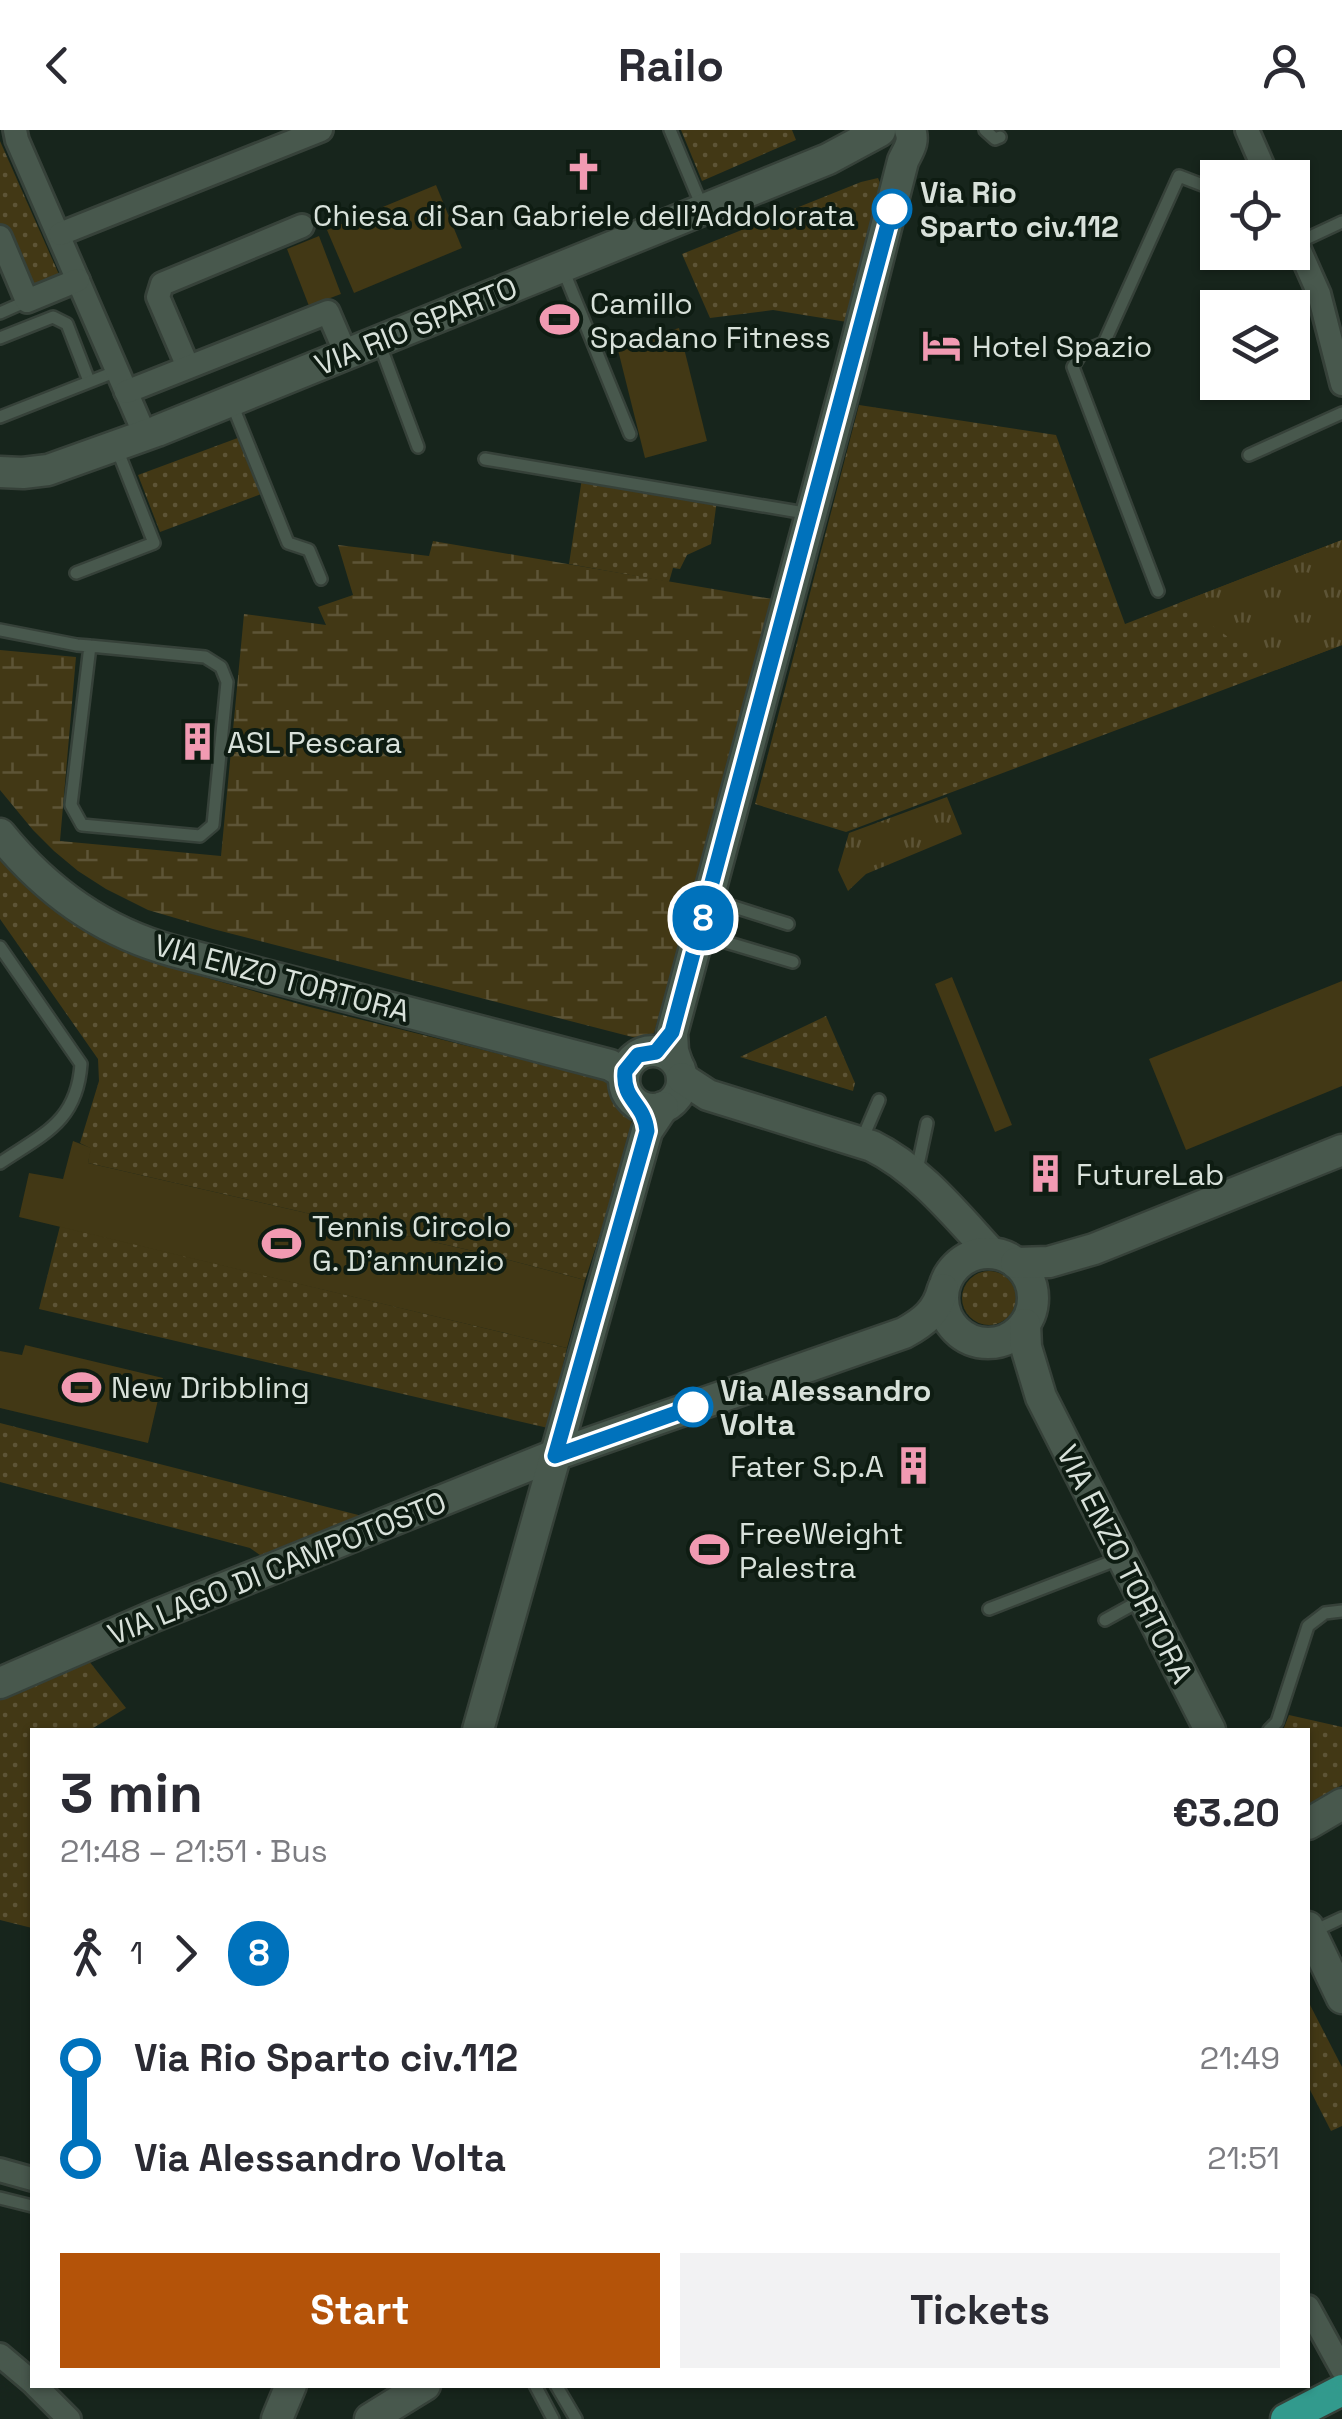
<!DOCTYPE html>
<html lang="en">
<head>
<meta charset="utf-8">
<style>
  :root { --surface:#fff; --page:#f2f2f3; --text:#2b2b33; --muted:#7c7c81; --accent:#b45309 }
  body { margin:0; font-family:"Space Grotesk",sans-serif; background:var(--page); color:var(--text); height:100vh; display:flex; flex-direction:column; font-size:38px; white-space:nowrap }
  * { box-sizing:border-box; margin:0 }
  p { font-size:32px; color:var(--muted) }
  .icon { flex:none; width:55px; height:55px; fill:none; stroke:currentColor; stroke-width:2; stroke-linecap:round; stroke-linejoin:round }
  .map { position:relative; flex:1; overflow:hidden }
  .drawer { position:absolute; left:30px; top:1598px; width:1280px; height:660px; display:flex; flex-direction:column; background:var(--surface); border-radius:0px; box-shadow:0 2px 8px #0004 }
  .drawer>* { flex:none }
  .badge { padding:0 20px; border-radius:32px; font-size:35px; line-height:65px }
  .buttons { position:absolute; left:1200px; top:30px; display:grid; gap:20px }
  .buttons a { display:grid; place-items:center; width:110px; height:110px; border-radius:0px; background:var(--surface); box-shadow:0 2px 8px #0004; font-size:50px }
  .map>.badge { position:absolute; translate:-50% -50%; box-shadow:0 0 0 5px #fff }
  .legs { display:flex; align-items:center; gap:15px; height:110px; padding:0 30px; font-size:32px }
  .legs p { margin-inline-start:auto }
  .headline { display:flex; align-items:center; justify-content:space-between; height:170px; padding:0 30px }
  h1 { font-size:55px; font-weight:700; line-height:75px }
  .button { display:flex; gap:20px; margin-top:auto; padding:20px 30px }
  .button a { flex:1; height:115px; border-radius:0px; background:var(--accent); color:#fff; font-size:40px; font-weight:700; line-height:115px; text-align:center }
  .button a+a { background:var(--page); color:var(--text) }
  ul { padding:0 30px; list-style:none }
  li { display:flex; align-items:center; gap:35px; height:100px; font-size:38px }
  li i { display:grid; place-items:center; width:15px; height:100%; margin:0 12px; background:currentColor }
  li i::after { content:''; width:25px; height:25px; margin:-12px; border:8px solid; border-radius:50%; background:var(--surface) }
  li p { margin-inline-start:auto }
  li:first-child i { background:linear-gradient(#0000 50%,currentColor 0) }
  li:last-child i { background:linear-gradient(currentColor 50%,#0000 0) }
  header { display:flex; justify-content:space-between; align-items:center; height:130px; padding:0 30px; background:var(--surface); font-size:45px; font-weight:700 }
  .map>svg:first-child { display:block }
  .grass { fill:url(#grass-dots) }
  .wetland { fill:url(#wetland-marsh) }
  .park { fill:url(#park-tufts) }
  .pitch { fill:#423815 }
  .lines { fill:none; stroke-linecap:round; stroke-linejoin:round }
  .lane-casing { stroke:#364139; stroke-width:16 }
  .street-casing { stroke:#364139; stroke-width:28 }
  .secondary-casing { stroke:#364139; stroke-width:35 }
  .primary-casing { stroke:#364139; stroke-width:35 }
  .lane { stroke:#48584d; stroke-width:11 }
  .street { stroke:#48584d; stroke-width:22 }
  .secondary { stroke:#48584d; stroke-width:30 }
  .primary { stroke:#329a8d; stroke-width:30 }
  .line-1-casing { stroke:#fff; stroke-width:22 }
  .line-1 { stroke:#0072bc; stroke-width:15 }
  .stop-1-dot { fill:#fff; stroke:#0072bc; stroke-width:5 }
  .labels { text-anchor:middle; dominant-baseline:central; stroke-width:8; stroke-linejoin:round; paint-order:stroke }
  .stop-label { font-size:30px; font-weight:bold; fill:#d8e1da; stroke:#0e1c12; text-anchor:start }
  .poi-label { font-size:30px; fill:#d8e1da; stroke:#0e1c12; text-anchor:start }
  .street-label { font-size:30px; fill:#d8e1da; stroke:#0e1c12 }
</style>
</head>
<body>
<header><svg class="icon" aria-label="back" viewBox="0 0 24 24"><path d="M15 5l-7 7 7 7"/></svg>Railo<svg class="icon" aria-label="person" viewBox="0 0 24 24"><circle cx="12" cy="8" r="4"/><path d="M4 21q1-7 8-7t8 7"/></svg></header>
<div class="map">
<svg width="1342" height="2289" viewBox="0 0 1342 2289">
  <defs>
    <pattern id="grass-dots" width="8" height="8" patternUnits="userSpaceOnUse" patternTransform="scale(2.5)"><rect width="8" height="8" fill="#423815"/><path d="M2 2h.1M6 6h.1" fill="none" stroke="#5d5436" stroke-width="1.8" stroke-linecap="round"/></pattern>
    <pattern id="wetland-marsh" width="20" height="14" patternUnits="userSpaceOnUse" patternTransform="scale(2.5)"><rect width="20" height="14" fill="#423815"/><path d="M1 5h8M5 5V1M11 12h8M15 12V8" fill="none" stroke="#5d5436"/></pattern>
    <pattern id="park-tufts" width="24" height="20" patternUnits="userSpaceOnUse" patternTransform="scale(2.5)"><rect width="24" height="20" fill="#423815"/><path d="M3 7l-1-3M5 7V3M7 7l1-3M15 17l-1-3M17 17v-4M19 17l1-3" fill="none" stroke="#5d5436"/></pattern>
  </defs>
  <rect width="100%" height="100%" fill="#17251c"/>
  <g class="grass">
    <polygon points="681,0 792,0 796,10 702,51"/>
    <polygon points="0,11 61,149 29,163 0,94"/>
    <polygon points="878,48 883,60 847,192 773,180 710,188 682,124 861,52"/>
    <polygon points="859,275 1056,305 1125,494 1342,410 1342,515 846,702 755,674"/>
    <polygon points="243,306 264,363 160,402 138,345"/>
    <polygon points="582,348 717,370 711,414 687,425 680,439 673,438 669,452 569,434"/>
    <polygon points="0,730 30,760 65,787 118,818 151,832 310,877 617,953 624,972 633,981 631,992 636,994 585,1150 482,1123 88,1033 90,1018 80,1013 99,951 98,929 0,789"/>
    <polygon points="826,886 855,953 853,961 740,927"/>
    <polygon points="60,1096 567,1218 548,1298 39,1179"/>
    <circle cx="989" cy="1168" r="27"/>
    <polygon points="0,1293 370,1388 264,1428 250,1418 0,1352"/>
    <polygon points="85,1526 126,1578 90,1600 32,1600 32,1798 0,1790 0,1566"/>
    <polygon points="1289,1585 1342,1597 1342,1655 1308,1676 1308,1600 1283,1600"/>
    <polygon points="1308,1871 1342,1937 1342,1996 1331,2001 1308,1956"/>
  </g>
  <polygon class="wetland" points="433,411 772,469 665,886 659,886 654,903 640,909 213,799 148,780 106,759 78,741 54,721 33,700 0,660 0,520 76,527 60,711 221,726 244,484 326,495 318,477 353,465 338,415 429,426"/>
  <g class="park">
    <polygon points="1342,410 1342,515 1276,540 1179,473"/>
    <polygon points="947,667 962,704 866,744 848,761 838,740 849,703"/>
  </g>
  <g class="pitch">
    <polygon points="436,55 462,118 354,163 327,100"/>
    <polygon points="319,106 341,164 309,176 287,119"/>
    <polygon points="679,198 707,311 645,328 617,216"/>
    <polygon points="952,847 1012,995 995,1002 935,854"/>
    <polygon points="1342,851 1342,956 1186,1020 1149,929"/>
    <polygon points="73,1011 91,1018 88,1033 482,1123 585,1150 567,1218 19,1087 29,1043 63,1049"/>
    <polygon points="25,1215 163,1248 148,1313 0,1278 0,1221 22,1225"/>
  </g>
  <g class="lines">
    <defs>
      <g id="lane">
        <polyline points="670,0 703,79"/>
        <polyline points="985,0 995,9 1000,7"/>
        <polyline points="1297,113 1342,92"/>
        <polyline points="562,137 630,304"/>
        <polyline points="0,183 27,171"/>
        <polyline points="0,208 53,187 67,194 89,251"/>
        <polyline points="380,215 418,317"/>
        <polyline points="232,274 288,413 309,420 321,449"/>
        <polyline points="0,287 117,241"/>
        <polyline points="1249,325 1342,283"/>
        <polyline points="485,329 811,384"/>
        <polyline points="76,443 154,413 117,319"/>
        <polyline points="1158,461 1073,237 1082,222 1104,213 1179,46 1218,61"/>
        <polyline points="0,500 77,515 90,516 205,527 221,537 227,552 213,695 200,706 82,695 71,675 90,516"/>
        <polyline points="712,770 788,794"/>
        <polyline points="702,805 793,832"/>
        <path d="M0,817L81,934C77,992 43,1004 0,1033"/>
        <polyline points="861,1012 879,970"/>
        <polyline points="917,1040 927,993"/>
        <polyline points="989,1479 1121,1428"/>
        <polyline points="1105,1490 1143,1469"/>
        <polyline points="1269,1600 1277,1592 1308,1496 1325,1483 1342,1481"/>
        <polyline points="1314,1801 1342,1788"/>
        <polyline points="0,2068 32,2076"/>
        <polyline points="535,2255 553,2289"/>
        <polyline points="556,2255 576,2289"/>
      </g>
      <g id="street">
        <polyline points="15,0 17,10 145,305"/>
        <polyline points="1247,0 1268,48"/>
        <polyline points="1292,103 1319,164 1342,254"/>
        <polyline points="60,104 321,0"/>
        <polyline points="0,107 27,171 78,150"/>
        <polyline points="188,237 158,167 162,154 302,96"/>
        <polyline points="126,262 328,182 346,224"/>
        <polyline points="0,2040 32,2049"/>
        <polyline points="1308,2177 1342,2239"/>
        <polyline points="0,2225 32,2252"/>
        <polyline points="35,2255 69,2289"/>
      </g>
      <g id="secondary">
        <polyline points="0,342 23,343 48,340 157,301 828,29 880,1"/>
        <path d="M0,704C45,760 103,802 173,821L610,935L620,941L624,948"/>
        <circle cx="653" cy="950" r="29"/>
        <path d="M677,933L673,921L672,903L850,239L903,31C908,20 915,12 910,0"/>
        <path d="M682,948L708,965L872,1016C919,1039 955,1084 991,1123"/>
        <circle cx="988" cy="1168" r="45"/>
        <polyline points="1016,1133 1049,1132 1094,1119 1342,1020"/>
        <polyline points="1025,1194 1026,1217 1041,1267 1210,1600"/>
        <path d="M0,1553L152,1487L555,1325L904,1203C924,1192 937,1182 943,1159"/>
        <polyline points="478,1600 647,1001 663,977"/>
        <polyline points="1308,1694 1342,1674"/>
        <polyline points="1308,1797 1342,1868"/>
        <polyline points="277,2289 291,2255"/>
        <polyline points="370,2289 425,2255"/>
      </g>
      <polyline id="primary" points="1286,2289 1342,2260"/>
    </defs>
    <use href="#lane" class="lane-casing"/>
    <use href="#street" class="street-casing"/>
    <use href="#secondary" class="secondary-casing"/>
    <use href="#primary" class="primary-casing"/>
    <use href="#lane" class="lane"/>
    <use href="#street" class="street"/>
    <use href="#secondary" class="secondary"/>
    <use href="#primary" class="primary"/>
  </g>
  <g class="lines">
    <defs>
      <path id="line-1" d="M693,1277L555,1326L647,1001C644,972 622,971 625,941L638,925L656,922L672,902L892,79"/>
    </defs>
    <use href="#line-1" class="line-1-casing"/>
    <use href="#line-1" class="line-1"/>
  </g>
  <defs>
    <symbol id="church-bare" viewBox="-9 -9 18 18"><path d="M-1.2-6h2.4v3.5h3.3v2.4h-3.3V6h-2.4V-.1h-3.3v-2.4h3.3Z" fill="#f19ab2" stroke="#0e1c12" stroke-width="2.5" paint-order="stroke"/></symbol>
    <symbol id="stadium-bare" viewBox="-9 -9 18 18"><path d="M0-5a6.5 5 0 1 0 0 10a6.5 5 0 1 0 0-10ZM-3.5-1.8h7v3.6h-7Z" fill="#f19ab2" stroke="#0e1c12" stroke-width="2.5" paint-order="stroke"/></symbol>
    <symbol id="hotel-bare" viewBox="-9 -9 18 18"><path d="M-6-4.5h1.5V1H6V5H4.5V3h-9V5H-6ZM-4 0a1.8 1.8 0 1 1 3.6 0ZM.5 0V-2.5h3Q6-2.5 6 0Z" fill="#f19ab2" stroke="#0e1c12" stroke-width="2.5" paint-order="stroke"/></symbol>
    <symbol id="building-bare" viewBox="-9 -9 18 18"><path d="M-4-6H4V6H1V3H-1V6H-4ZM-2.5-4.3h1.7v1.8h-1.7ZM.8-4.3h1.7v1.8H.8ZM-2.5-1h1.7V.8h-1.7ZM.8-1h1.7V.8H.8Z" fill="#f19ab2" stroke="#0e1c12" stroke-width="2.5" paint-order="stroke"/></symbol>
  </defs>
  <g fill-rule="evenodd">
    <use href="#church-bare" x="556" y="14" width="55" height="55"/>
    <use href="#stadium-bare" x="532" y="162" width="55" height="55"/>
    <use href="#hotel-bare" x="914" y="188" width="55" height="55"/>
    <use href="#building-bare" x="170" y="584" width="55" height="55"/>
    <use href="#building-bare" x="1018" y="1016" width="55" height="55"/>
    <use href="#stadium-bare" x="254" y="1086" width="55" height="55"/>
    <use href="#stadium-bare" x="54" y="1230" width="55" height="55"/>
    <use href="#building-bare" x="886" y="1308" width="55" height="55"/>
    <use href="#stadium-bare" x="682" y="1392" width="55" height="55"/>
  </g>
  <g class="stop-1-dot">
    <circle cx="892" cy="79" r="18"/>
    <circle cx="693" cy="1277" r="18"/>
  </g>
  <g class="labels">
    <g class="stop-label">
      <text x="920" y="62">Via Rio<tspan x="920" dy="34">Sparto civ.112</tspan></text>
      <text x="720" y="1260">Via Alessandro<tspan x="720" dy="34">Volta</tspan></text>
    </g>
    <g class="poi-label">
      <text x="584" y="85" text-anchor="middle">Chiesa di San Gabriele dell'Addolorata</text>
      <text x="590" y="173">Camillo<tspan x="590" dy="34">Spadano Fitness</tspan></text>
      <text x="972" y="216">Hotel Spazio</text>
      <text x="227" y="612">ASL Pescara</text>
      <text x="1076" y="1044">FutureLab</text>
      <text x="312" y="1096">Tennis Circolo<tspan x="312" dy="34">G. D'annunzio</tspan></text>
      <text x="111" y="1257">New Dribbling</text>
      <text x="884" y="1336" text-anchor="end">Fater S.p.A</text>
      <text x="739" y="1403">FreeWeight<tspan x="739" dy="34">Palestra</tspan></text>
    </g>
    <g class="street-label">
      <text transform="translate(416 196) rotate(-22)">VIA RIO SPARTO</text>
      <text transform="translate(282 848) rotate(15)">VIA ENZO TORTORA</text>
      <text transform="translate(1125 1434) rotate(63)">VIA ENZO TORTORA</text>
      <text transform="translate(277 1438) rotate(-22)">VIA LAGO DI CAMPOTOSTO</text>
    </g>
  </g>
</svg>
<div class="buttons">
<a><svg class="icon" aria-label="locate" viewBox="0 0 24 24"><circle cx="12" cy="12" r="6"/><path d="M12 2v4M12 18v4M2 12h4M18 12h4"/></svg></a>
<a><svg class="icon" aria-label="layers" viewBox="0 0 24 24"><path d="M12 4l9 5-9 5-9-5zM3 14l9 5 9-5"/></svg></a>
</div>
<b class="badge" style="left:703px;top:788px;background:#0072bc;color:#fff">8</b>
<section class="drawer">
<div class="headline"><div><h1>3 min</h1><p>21:48 – 21:51 · Bus</p></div><b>€3.20</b></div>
<div class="legs"><svg class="icon" aria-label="walk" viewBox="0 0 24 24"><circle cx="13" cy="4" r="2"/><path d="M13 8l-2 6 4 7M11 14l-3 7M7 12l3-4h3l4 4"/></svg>1<svg class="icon" aria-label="forward" viewBox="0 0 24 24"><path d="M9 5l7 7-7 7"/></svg><b class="badge" style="background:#0072bc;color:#fff">8</b></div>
<ul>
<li><i style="color:#0072bc"></i><b>Via Rio Sparto civ.112</b><p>21:49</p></li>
<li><i style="color:#0072bc"></i><b>Via Alessandro Volta</b><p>21:51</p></li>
</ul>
<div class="button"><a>Start</a><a>Tickets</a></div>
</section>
</div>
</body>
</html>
